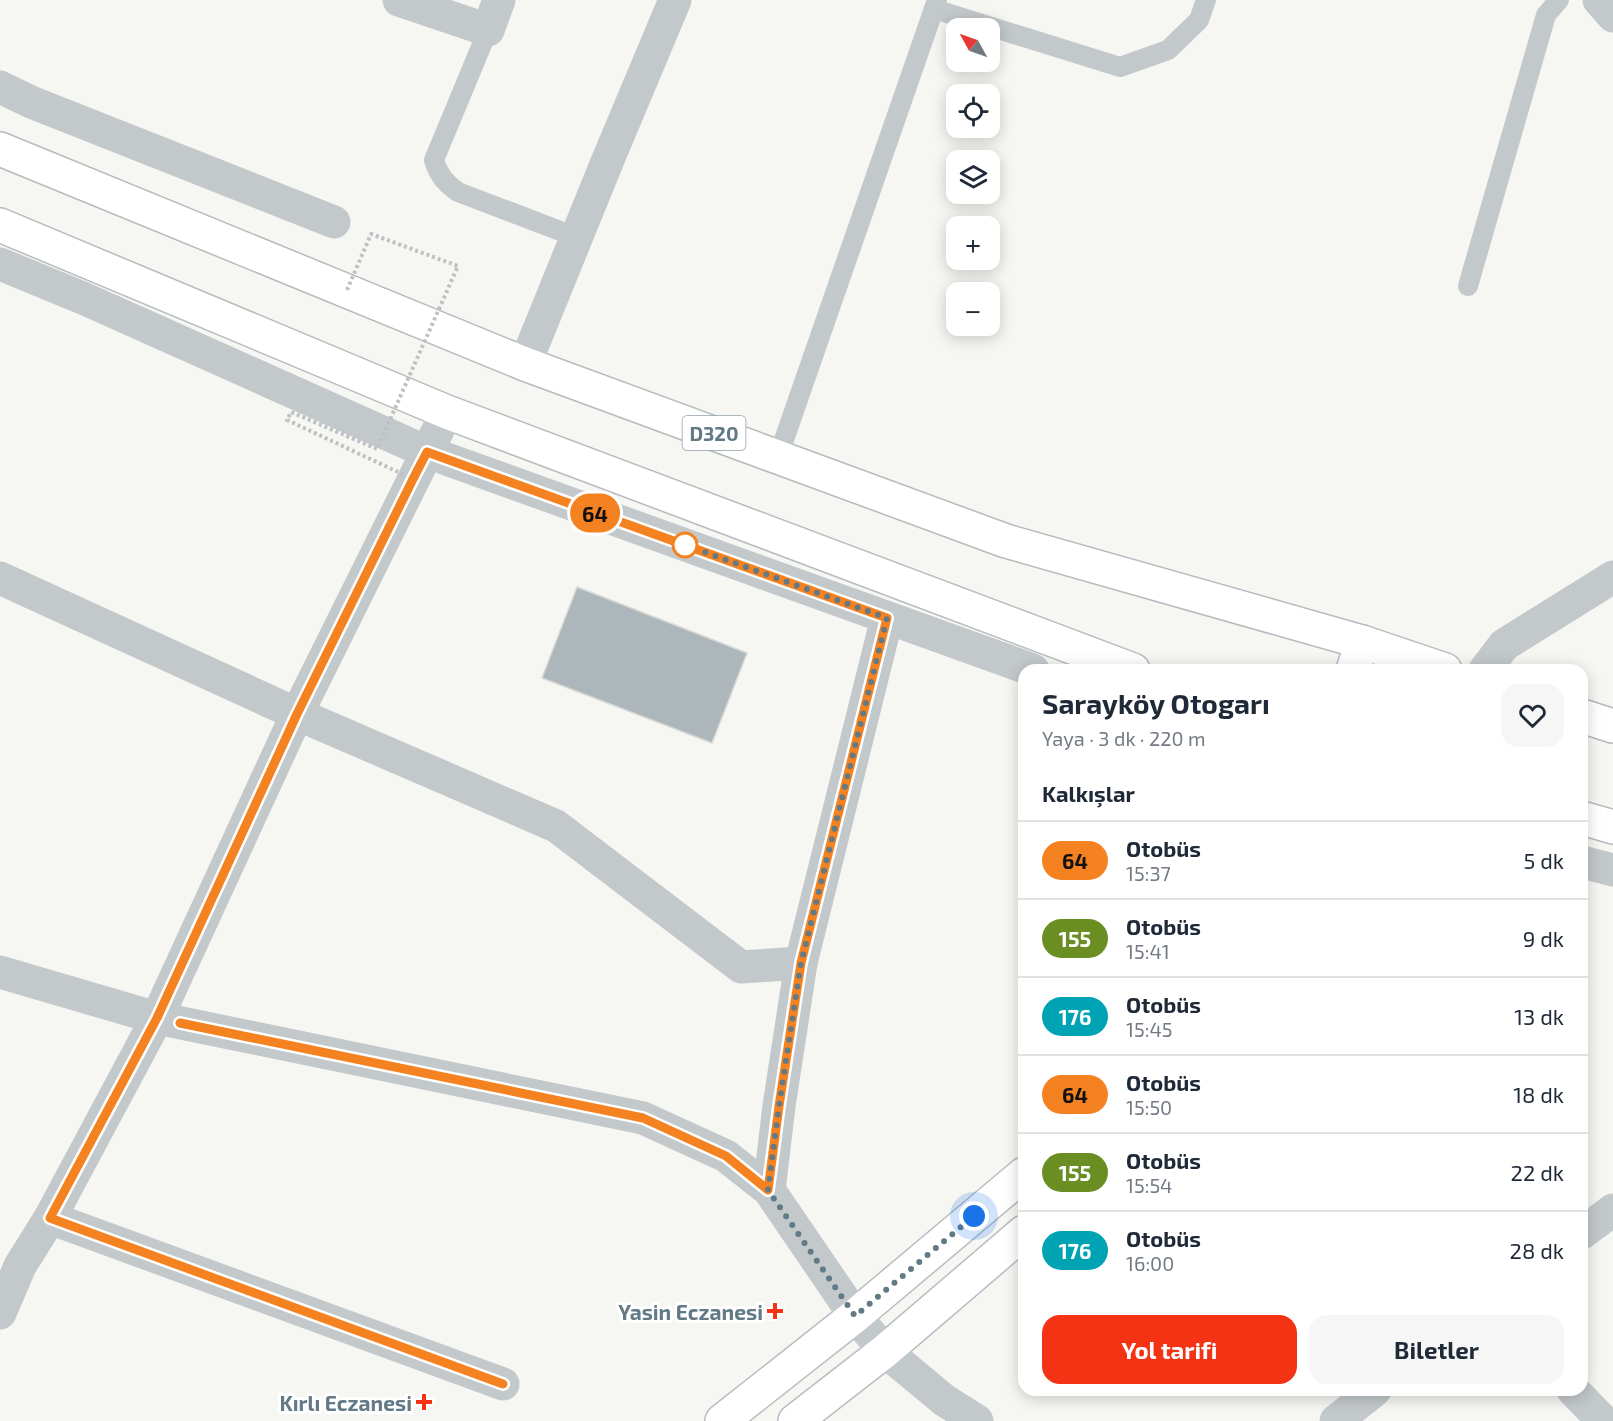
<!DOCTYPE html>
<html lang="tr">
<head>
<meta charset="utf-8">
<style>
  :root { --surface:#fff; --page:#f6f6f7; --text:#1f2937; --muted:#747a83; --line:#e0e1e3; --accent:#f43214 }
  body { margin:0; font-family:"Exo 2",sans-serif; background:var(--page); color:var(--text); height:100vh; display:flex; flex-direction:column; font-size:22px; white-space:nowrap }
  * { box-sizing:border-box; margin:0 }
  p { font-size:20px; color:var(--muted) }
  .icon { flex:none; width:33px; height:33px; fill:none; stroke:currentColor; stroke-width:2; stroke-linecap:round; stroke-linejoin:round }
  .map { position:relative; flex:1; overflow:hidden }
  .panel { position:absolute; left:1018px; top:664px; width:570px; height:732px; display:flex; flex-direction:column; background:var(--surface); border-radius:18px; box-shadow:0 3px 15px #0003 }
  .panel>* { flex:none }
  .badge { padding:0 12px; border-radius:20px; font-size:21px; line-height:39px }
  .needle { width:39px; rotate:310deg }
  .buttons { position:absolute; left:946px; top:18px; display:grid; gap:12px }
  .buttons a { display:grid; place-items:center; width:54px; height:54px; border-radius:12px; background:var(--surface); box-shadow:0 3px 15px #0003; font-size:30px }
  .you { position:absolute; width:30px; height:30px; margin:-15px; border:4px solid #fff; border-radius:50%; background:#1a73e8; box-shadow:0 0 0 9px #1a73e833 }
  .map>.badge { position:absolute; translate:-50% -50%; box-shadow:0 0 0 3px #fff }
  h2 { padding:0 24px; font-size:22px; line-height:54px }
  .round { display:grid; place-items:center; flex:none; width:63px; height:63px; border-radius:18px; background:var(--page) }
  .overview { display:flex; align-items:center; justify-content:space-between; height:102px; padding:0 24px }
  h1 { font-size:28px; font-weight:700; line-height:45px }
  .primary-button { display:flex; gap:12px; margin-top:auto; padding:12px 24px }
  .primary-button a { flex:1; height:69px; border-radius:18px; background:var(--accent); color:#fff; font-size:24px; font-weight:700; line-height:69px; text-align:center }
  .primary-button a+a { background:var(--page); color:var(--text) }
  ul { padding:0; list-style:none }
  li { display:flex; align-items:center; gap:18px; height:78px; padding:0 24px; border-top:2px solid var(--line) }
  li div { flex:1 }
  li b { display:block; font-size:22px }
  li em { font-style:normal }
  li .badge { min-width:66px; font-weight:700; text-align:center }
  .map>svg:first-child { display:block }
  .building { fill:#adb7bb; stroke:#d7d7d4; stroke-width:1.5 }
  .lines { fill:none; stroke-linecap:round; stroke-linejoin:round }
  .secondary-casing { stroke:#b7bdc1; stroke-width:36 }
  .highway-casing { stroke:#b7bbbe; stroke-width:36 }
  .lane { stroke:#c3c8cb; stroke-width:20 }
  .street { stroke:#c3c8cb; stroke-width:33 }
  .secondary { stroke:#fff; stroke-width:33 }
  .highway { stroke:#fff; stroke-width:33 }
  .path-bridge { stroke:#bec1c3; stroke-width:4; stroke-dasharray:3 3; stroke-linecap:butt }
  .line-casing { stroke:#fff; stroke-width:14 }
  .line { stroke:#f58220; stroke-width:9 }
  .walk { stroke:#627986; stroke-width:6; stroke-dasharray:0 10.8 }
  .stop-dot { fill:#fff; stroke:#f58220; stroke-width:3 }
  .poi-dot { fill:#f43214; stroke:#fff; stroke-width:2 }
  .labels { text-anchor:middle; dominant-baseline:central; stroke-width:6; stroke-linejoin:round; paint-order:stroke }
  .shield { fill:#fff; stroke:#91a1aa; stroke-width:1.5 }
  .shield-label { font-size:20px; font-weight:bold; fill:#627986 }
  .poi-label { font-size:21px; font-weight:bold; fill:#627986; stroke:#fff; text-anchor:end }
</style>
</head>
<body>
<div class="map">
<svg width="1613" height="1421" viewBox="0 0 1613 1421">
  <rect width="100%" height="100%" fill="#f6f6f2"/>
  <polygon class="building" points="577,587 747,653 712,743 542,678"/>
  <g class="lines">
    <defs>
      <g id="secondary">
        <polyline points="1353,670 1362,642"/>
        <polyline points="722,1421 855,1316 1024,1174"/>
        <polyline points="795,1421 885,1351 1024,1232"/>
      </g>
      <g id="highway">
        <polyline points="0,149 525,364 1006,541 1362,642 1445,670"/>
        <polyline points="0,225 447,412 1133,670"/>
        <polyline points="1582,716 1613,726"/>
        <polyline points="1582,818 1613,827"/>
      </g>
    </defs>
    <use href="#secondary" class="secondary-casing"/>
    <use href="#highway" class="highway-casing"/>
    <g class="lane">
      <polyline points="934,9 1120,67 1168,50 1199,20 1206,0"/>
      <path d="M488,30L434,160C438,174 445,183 458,192L576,237"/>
      <polyline points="1468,286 1546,15 1559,0"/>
      <polyline points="778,457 937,0"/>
    </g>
    <g class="street">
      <polyline points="399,0 488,30 499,0"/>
      <polyline points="1599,0 1613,16"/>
      <polyline points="0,87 31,102 334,222"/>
      <polyline points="0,264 85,299 427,452 1033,670"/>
      <polyline points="525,364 607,162 675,0"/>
      <polyline points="0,578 297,714 556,826 741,967 801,963"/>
      <polyline points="1485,670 1504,645 1613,577"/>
      <polyline points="1582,862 1613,870"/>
      <polyline points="0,972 157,1018 643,1118 726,1156 769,1190 855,1316 885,1351 944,1400 977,1421"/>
      <polyline points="769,1190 779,1106 801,963 887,618"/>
      <polyline points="50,1218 503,1384"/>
      <polyline points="1582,1233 1613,1210"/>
      <polyline points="0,1313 20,1266 50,1218 157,1018 297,714 447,412"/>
      <polyline points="1573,1390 1603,1421"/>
      <polyline points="1336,1421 1375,1390"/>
    </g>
    <use href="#secondary" class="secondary"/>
    <use href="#highway" class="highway"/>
    <polyline class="path-bridge" points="347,290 371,234 458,266 377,449 291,412 287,420 413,479"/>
  </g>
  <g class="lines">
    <defs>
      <polyline id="line" points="180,1023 643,1118 726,1156 768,1190 779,1106 801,963 887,618 427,452 413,479 297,714 157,1018 50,1218 503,1384"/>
    </defs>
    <use href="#line" class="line-casing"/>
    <use href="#line" class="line"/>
    <polyline class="walk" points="685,545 887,618 801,963 779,1106 768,1190 855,1316 974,1216"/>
  </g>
  <circle class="stop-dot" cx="685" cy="545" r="12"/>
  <g class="poi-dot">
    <path d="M772 1302h6v6h6v6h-6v6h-6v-6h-6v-6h6z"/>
    <path d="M421 1393h6v6h6v6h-6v6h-6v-6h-6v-6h6z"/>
  </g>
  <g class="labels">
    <rect class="shield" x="682.5" y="416" width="63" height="34" rx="4.5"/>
    <g class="shield-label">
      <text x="714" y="433">D320</text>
    </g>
    <g class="poi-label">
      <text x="763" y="1311">Yasin Eczanesi</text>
      <text x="412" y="1402">Kırlı Eczanesi</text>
    </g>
  </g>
</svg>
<div class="buttons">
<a><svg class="needle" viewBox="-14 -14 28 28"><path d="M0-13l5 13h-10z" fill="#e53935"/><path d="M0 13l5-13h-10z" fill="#747a83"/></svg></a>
<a><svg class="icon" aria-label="locate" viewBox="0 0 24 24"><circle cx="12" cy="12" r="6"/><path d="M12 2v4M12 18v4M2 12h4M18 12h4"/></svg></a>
<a><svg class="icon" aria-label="layers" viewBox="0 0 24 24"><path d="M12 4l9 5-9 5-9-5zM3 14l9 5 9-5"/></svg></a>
<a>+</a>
<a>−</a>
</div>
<div class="you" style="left:974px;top:1216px"></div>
<b class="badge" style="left:595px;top:513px;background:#f58220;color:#111">64</b>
<section class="panel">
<div class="overview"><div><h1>Sarayköy Otogarı</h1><p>Yaya · 3 dk · 220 m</p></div><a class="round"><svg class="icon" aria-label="heart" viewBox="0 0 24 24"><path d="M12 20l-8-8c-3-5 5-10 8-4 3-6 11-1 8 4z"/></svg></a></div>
<h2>Kalkışlar</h2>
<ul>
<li><span class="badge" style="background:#f58220;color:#111">64</span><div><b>Otobüs</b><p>15:37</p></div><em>5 dk</em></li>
<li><span class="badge" style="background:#6b8e23;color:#fff">155</span><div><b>Otobüs</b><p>15:41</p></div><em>9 dk</em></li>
<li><span class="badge" style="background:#00a3b4;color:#fff">176</span><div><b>Otobüs</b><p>15:45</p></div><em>13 dk</em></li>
<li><span class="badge" style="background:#f58220;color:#111">64</span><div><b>Otobüs</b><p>15:50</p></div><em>18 dk</em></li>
<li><span class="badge" style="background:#6b8e23;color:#fff">155</span><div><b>Otobüs</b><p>15:54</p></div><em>22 dk</em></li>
<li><span class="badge" style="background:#00a3b4;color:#fff">176</span><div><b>Otobüs</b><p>16:00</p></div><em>28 dk</em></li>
</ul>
<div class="primary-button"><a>Yol tarifi</a><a>Biletler</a></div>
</section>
</div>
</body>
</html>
